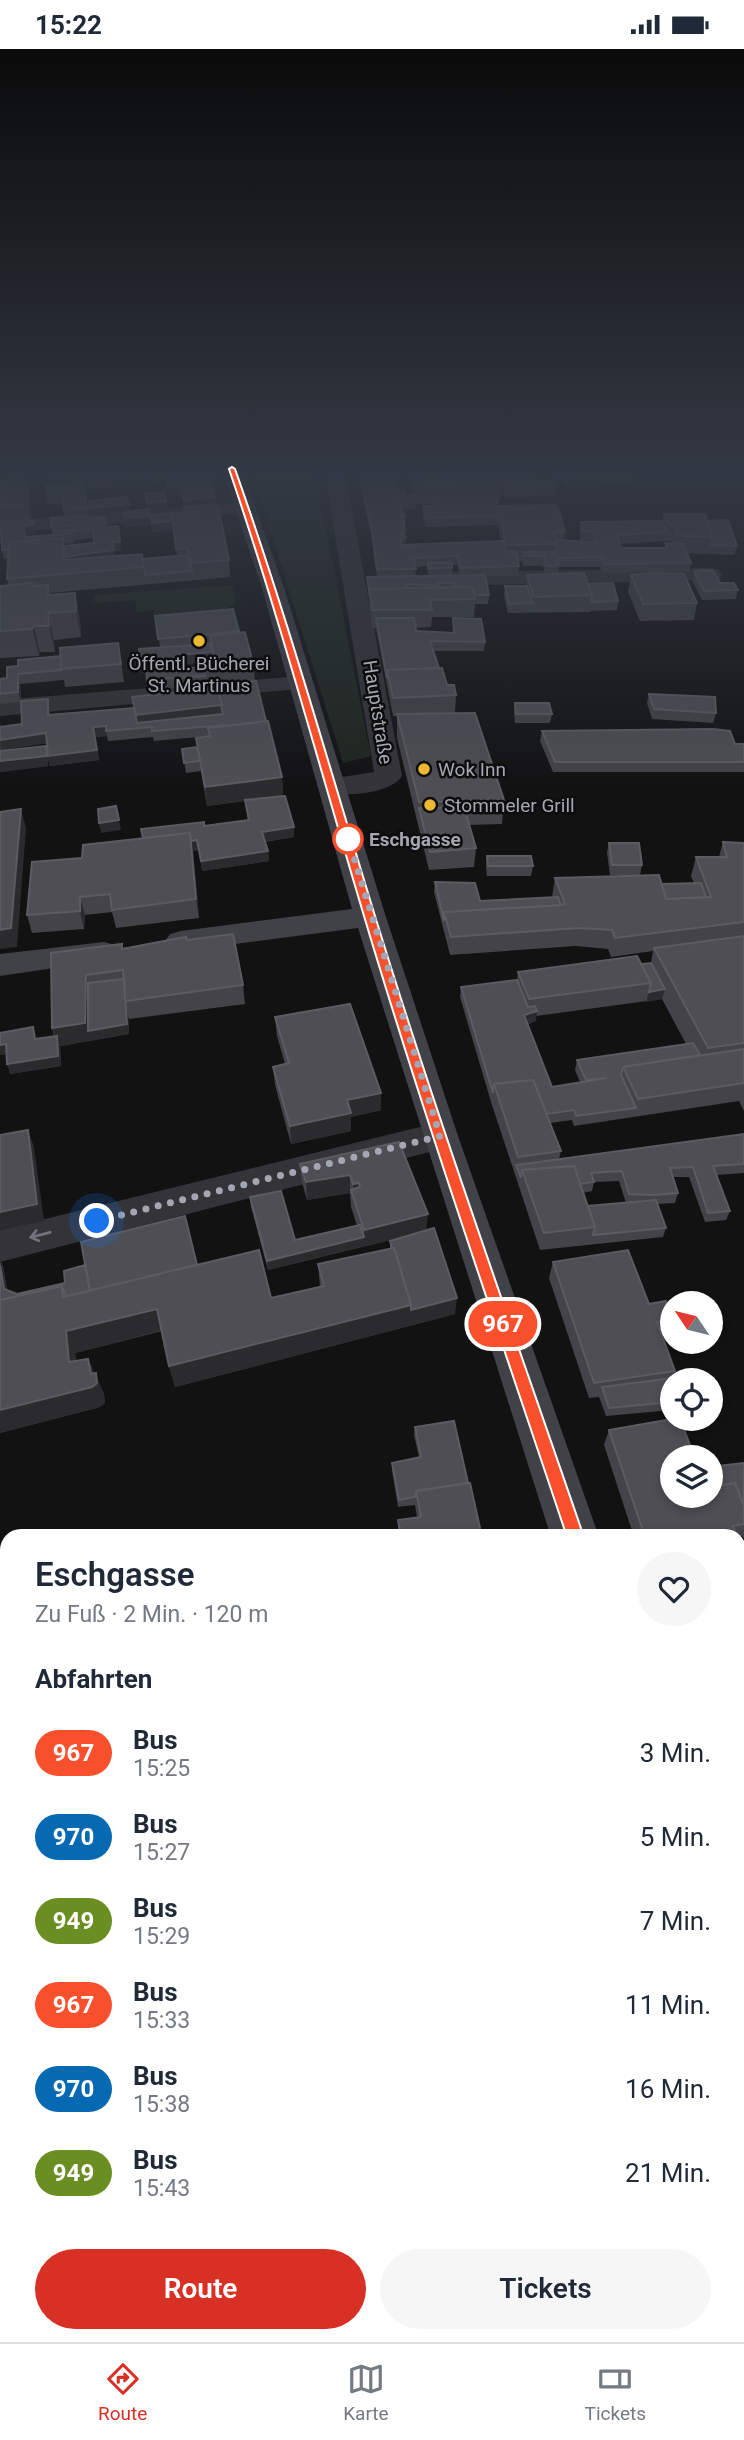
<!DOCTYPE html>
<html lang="de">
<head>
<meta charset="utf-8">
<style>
  :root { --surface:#fff; --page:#f6f6f7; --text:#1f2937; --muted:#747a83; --line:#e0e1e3; --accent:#d93025 }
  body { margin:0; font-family:Roboto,sans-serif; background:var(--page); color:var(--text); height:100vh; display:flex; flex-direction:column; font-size:26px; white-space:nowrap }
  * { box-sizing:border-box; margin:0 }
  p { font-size:23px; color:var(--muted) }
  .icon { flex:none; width:38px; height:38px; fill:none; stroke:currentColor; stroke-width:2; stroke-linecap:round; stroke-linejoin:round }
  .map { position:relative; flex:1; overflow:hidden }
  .panel { position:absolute; left:0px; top:1480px; width:746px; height:814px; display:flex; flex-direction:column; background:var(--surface); border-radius:21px 21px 0 0; box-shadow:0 4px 10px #0003 }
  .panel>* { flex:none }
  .badge { padding:0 14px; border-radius:23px; font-size:24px; line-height:46px }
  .needle { width:46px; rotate:305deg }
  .tools { position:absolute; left:660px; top:1242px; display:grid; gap:14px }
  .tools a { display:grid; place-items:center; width:63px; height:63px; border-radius:50%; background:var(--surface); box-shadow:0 4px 10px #0003; font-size:35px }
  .you { position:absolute; width:35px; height:35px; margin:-18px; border:5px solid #fff; border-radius:50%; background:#1a73e8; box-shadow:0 0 0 10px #1a73e833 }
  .map>.badge { position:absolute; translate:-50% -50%; box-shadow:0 0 0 4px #fff }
  h2 { padding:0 35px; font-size:26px; line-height:63px }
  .round { display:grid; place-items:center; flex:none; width:74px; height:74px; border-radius:37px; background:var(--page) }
  .head { display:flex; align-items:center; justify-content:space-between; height:119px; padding:0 35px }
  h1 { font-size:33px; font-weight:600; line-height:52px }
  .action { display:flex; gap:14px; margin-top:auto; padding:14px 35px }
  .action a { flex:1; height:80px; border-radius:42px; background:var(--accent); color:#fff; font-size:28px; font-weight:600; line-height:80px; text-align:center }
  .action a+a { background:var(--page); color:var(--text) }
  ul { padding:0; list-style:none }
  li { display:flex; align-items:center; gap:21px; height:84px; padding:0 35px }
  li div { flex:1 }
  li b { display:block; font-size:26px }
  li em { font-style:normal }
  li .badge { min-width:77px; font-weight:700; text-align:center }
  .status { display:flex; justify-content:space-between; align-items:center; height:49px; padding:0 35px; background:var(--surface); direction:ltr }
  .status svg { height:19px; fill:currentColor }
  .menu { display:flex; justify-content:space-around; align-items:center; height:98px; border-top:2px solid var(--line); background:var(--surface); font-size:19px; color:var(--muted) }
  .menu a { display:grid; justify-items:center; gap:4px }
  .menu .active { color:var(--accent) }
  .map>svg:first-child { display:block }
  .green { fill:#1e261f }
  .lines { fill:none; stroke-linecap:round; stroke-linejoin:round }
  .street { fill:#333338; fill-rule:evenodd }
  .secondary { fill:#414248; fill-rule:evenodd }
  .wall { fill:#434348; fill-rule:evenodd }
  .shaded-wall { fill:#2b2b2e }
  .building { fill:#4e4e54; stroke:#5b5c62; stroke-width:2 }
  .oneway { stroke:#71737c }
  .line { fill:#f8502d; stroke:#fff; stroke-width:2 }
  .walk { stroke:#a4a7b3; stroke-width:7; stroke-dasharray:0 12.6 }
  .poi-dot { fill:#ebb832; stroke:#0d0d0e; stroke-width:2.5 }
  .stop-dot { fill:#fff; stroke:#f8502d; stroke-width:3.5 }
  .labels { text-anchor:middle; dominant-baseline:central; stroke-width:5; stroke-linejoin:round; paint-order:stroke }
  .far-poi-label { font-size:19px; fill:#a4a7b3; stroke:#0d0d0e; text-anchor:start }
  .far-street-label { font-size:19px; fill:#a4a7b3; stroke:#0d0d0e }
  .far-stop-label { font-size:19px; font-weight:bold; fill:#a4a7b3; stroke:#0d0d0e; text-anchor:start }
</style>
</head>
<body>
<div class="status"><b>15:22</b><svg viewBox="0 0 49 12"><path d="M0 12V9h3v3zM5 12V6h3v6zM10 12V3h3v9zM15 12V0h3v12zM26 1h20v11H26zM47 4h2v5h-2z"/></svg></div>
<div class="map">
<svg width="744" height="2293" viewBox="0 0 744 2293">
  <rect width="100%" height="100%" fill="#121213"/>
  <g class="green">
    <polygon points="251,420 314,420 371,707 343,714"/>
    <polygon points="232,536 236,555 226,560 154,566 153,561 136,563 136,551 95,554 94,546"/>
  </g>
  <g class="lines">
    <g class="street">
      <path d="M324,420H344L402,727C389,746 343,748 323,743L319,737L323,731L374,723Z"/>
      <polygon points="245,454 252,456 255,460 252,464 0,484 0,472"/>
      <polygon points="711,519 719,521 722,526 719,531 433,537 422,530 433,523"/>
      <polygon points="301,627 310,629 313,634 310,639 0,667 0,651"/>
      <polygon points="440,1073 453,1077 458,1087 453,1097 0,1213 0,1181"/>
      <rect x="0" y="1698" width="7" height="54"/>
    </g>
    <g class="secondary">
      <polygon points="222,420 242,420 284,539 386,868 458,1087 599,1488 551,1488 358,879 181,902 170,899 165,892 170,885 181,882 352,860 262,539"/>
      <polygon points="104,893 115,896 120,903 115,910 0,927 0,905"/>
      <polygon points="738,1937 744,1939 744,2014 738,2012"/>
    </g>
  </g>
  <g class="wall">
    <path d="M122,420H207L229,511L230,528L49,544L50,546L75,544L80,570L81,588L54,591L55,603H40L39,607L0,609V537L8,536L7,530L8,509L4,510L2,501V495H0V432L27,430L30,446L31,471L35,480V485H26V488L53,486L51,478L65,468L63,454L48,455L46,446L56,435L86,423ZM166,435L169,446L181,445L185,463L150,466L149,463L167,461L145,445L148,460L130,462L89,459L91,467L124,465L126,478L151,476L153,483L174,481L177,507L145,525L142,505L115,507L114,502H121L106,478L94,494L65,497L64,495L74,494V491L92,489L85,442L89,441V438V441Z"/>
    <path d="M355,420H415V422H396L398,426V435L394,436L395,439L406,447H412V430L459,427V424L454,420H534L498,422L502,433L501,449L488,450L498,457L565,483L564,491L592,493V491H580L581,473L662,472L664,465L707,472L737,497L734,506L687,504L691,514L689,523L602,524L600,518H559L558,525L588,535L618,552L617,561L590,562V563L508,564L504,547L505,537H526L527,526L545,525L543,517H523L522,512H518L519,517L518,527H485L489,546L488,555H475L474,568H432L431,578L415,579L416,582L453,584V569L485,593L484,602H433L439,619L447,636L456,646L455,664L504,751L502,775L469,776L476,799L474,818L429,821L397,689V667H393L376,579H372L367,528H377L371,485L357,423ZM431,454V457H423V466L425,478L498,476L501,492L406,495L404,477H405V468L402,460H416V455ZM666,492H672V494H665V499H621L620,495ZM452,516H458L460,527H452ZM427,517L428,527H416L415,518Z"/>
    <polygon points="551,420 636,420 634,433 567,439 550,423"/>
    <polygon points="503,430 557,438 556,447 505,449 502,439"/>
    <polygon points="694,522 720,534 738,541 736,550 702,551 692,531"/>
    <polygon points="631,526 697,554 694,571 640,572 628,543"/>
    <path d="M233,560L239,584L253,614L255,632L282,728L283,746L294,778V788L265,793L268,802L269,812L202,822L199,801L193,802L199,869L116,879L112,863L85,866L84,880L32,884L27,866L82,809L143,789L204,777L248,771L245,752L207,757L200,717L201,722L186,724L182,700L197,698L209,687L154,692L153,688L108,692L107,687L95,688L99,711L50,717L48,709V717L0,723V696L1,702L47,703V694L1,701L0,696V674L1,678L22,675L48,650L50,666L134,659L217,639L221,635L148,641L146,623L141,624L140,614L160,598L155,567ZM203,613L204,618L179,620V616Z"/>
    <polygon points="121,611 124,633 65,638 64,631 20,635 21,653 0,655 0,630 7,629 7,618"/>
    <polygon points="649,645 716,664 713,674 652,670 647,654"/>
    <polygon points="515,654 552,665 550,674 515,674 514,664"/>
    <polygon points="542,682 744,695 744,723 553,723 540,692"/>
    <path d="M723,793L744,794V1062L739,1052L574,1077L572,1071L550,1074L561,1102L559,1110L744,1085V1124L717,1126L730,1162L726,1171L705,1173L689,1128H673L678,1144L675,1154L657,1155L666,1179L663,1188L540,1201L491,1053L460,948L461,938L517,931L518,923L651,914L653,902L611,908L608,900L576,897L450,906L434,843L435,833L480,852L552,848L555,829L662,835L694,834L691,827L696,808H719ZM662,950L686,995L577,1011L575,1021L580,1033L552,1038L528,975L536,972V967ZM619,1132L626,1154L588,1157L583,1144L592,1142L594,1133Z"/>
    <polygon points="609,794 642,816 640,826 610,826 607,804"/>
    <polygon points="487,807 533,817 531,827 487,827 486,818"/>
    <polygon points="187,891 243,936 245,955 129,970 128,968 129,985 60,997 61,1017 10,1025 6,1005 0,1006 0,984 37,990 54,987 52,979 51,904 122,895 123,900"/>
    <polygon points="275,968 381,1044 381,1061 351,1068 351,1082 291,1095 275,1036 273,1018 285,1015 277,987"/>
    <polygon points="399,1093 427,1181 455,1265 175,1338 169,1317 162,1282 75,1304 76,1312 88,1310 104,1345 105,1354 100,1358 0,1384 0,1211 3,1217 7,1241 17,1245 197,1216 271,1249 320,1238 318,1215 390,1200 390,1192 403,1188 268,1221 251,1158 250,1148 295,1191 357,1177 351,1158 350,1144 307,1151 302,1133 300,1115"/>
    <polygon points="553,1213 649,1255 672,1267 672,1274 667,1286 662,1287 675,1322 672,1332 672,1361 606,1367 599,1348 589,1349 549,1229"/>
    <polygon points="415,1378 468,1434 482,1488 398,1488 398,1471 417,1468 415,1456 398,1458 392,1421 392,1414 419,1408 414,1386"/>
    <polygon points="609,1381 672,1447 744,1414 744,1489 741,1487 634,1488 604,1396"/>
    <polygon points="738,1493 744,1508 744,1511 738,1518"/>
    <polygon points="7,1544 7,1584 5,1584 0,1578"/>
    <polygon points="744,1545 744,1613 738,1614 738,1546"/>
    <polygon points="7,1627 7,1685 0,1686 0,1628"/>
    <polygon points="744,2272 744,2293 699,2293 698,2287 738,2287 738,2274"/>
    <polygon points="577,2287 683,2287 685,2293 578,2293"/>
  </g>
  <g class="shaded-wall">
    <polygon points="169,420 207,420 208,431 171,434"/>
    <polygon points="605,420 636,420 634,433 567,439 569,423"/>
    <polygon points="86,425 89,441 85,442 89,468 85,442 58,444 54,428"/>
    <polygon points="165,426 166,435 89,441 88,432"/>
    <polygon points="398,426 398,435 391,436 391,427"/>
    <polygon points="27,430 30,446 31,473 28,456"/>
    <polygon points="180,437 181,445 169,446 168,438"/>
    <polygon points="215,448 216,457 185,460 184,451"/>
    <polygon points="166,452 167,461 148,463 147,454"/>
    <polygon points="129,455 130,464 91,467 89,459"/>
    <polygon points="150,467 151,476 126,478 125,469"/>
    <polygon points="220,468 221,477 153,483 152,474"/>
    <polygon points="33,471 35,485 26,485 27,497 24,477"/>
    <polygon points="118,477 121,502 114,502 115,511 63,511 63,489 67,508 112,493"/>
    <polygon points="406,488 406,497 401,501 401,492"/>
    <polygon points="75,544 80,570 81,588 76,562"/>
    <polygon points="48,564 54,591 55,603 49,577"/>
    <polygon points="34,577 40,603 39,607 32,580"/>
    <polygon points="212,603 213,612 179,616 179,621 178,606"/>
    <polygon points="18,625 20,635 21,653 18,643"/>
    <polygon points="222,656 224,674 138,679 136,666"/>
    <polygon points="106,677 107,687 95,688 99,711 50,717 48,709 48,717 0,723 0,712 46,697 48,707 93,678"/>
    <polygon points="46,684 48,694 1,701 0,691"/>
    <polygon points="282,728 283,746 207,757 205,738"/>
    <polygon points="21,760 26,779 17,898 0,900 0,881"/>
    <polygon points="119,771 121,781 101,784 99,774"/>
    <polygon points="294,778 294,788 262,793 262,783"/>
    <polygon points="197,791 199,801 193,802 199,869 196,850 145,798"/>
    <polygon points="268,802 269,812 202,822 201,812"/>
    <polygon points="80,848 85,866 84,880 80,862"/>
    <polygon points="86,926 90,944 126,958 128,968 129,985 60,997 61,1017 10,1025 7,1015 58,997 52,979"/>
    <polygon points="665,940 662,950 646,953 649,943"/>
    <polygon points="537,962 536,972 523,976 524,966"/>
    <polygon points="6,995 9,1005 0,1006 0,996"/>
    <polygon points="381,1044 381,1061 351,1068 351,1082 291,1095 290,1077 347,1051"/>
    <polygon points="28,1081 34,1098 44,1172 0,1181 0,1163"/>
    <polygon points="350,1126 350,1144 307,1151 306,1133"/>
    <polygon points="359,1134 359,1151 354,1150 353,1135"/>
    <polygon points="428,1165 426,1182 268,1221 267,1212 364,1188 364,1181"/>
    <polygon points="0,1211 3,1217 8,1249 4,1240"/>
    <polygon points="457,1249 455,1265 175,1338 169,1317 411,1256"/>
    <polygon points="157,1260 163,1281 75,1304 78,1334 69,1313 66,1282"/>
    <polygon points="88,1310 104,1345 105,1354 100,1358 0,1384 0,1361 91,1325"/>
  </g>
  <g class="building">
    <polygon points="53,420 85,420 86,425 54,428"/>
    <polygon points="122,420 161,420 162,422 169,421 170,425 207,422 215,448 184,451 180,437 168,438 165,426 88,432 86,423"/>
    <polygon points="358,420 395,420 398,426 391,427 395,439 403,439 406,447 414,446 416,451 398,451 405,468 403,468 405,483 400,483 406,488 401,492 402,496 503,492 505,503 516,503 519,517 460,519 458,507 413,509 416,520 377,520 371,476"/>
    <polygon points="462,420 497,420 502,433 415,439 412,430 464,426"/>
    <polygon points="566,420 605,420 569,423"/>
    <polygon points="27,430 28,456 0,459 0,432"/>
    <polygon points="503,430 554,432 557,438 506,440"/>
    <polygon points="83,433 87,459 64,461 62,445 46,446 45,436"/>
    <polygon points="164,443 166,452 147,454 145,445"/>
    <polygon points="127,448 129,455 89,459 89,452"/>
    <polygon points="432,450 498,450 497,457 555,456 555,459 500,460 499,467 426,469 423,457 432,457"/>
    <polygon points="218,455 219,462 172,465 173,472 152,474 150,467 125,469 124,463 149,460 150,466 185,463 184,458"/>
    <polygon points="558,459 565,483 554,483 557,495 506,496 500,460"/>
    <polygon points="219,461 229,511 191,514 187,499 176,500 172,465"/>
    <polygon points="664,465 705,465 712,488 678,487 675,476 669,476"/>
    <polygon points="88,466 90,480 72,482 72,485 54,486 54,482 72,481 72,476 51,478 51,469"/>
    <polygon points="104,468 106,478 118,477 120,493 112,493 114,501 65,508 65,497 94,494 91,469"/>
    <polygon points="33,471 33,476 24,477 25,488 54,486 55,490 9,493 9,500 2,501 2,485 0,486 0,473"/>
    <polygon points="728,471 737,497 711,496 712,488 707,472"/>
    <polygon points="662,472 667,483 617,486 621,499 667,499 665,494 683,495 691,514 604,515 601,508 568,509 557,509 559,516 546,517 544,507 524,507 523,503 556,503 557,495 556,491 596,493 593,482 581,482 581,473"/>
    <polygon points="63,489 63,511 142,505 144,518 7,530 9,493"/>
    <polygon points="188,506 192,522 145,526 143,510"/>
    <rect x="428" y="514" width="24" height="5"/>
    <polygon points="713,521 720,534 734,534 738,541 704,542 694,522"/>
    <polygon points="584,524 592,546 534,548 527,526"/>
    <polygon points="654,524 684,525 697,554 643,555 631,526"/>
    <polygon points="485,526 489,546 474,546 472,538 453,539 452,537 457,537 456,534 438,534 438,537 406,535 407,540 370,540 370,548 367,528"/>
    <polygon points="32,534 34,537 48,536 48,546 75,544 76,562 48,564 49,577 34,577 32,580 0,582 0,537"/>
    <polygon points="613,534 618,552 591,553 592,546 588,535"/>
    <polygon points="505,537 527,537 533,554 509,555"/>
    <polygon points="472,538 475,550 430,551 432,561 372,561 370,540"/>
    <polygon points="233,560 239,582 158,590 155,567"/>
    <polygon points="376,569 414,569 416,582 454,584 453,569 481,570 485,593 430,592 439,619 387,621 387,629"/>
    <polygon points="245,583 253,614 204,619 203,610 214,609 210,587"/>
    <polygon points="118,594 121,615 61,620 60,599"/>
    <polygon points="211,595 212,603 178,606 178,612 140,614 139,600"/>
    <polygon points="61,607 61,621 18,625 18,643 0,645 0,630 7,629 7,618 18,617 18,611"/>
    <polygon points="168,616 169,621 204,618 205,627 147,631 146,620"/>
    <polygon points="442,619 447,636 454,636 456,646 393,649 387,621"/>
    <polygon points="256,632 266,672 227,677 227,676 152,682 152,678 106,682 106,677 93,678 97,701 48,707 46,684 0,691 0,678 22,675 21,652 48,650 48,666 134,659 137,674 223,665 216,635"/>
    <polygon points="217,639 222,656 136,666 132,648"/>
    <polygon points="649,645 715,648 716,664 654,660"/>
    <polygon points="515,654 549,654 552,665 516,665"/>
    <polygon points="475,664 504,751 419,753 397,665"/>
    <polygon points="268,672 282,728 205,738 196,689 210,687 208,679"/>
    <polygon points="713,680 730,682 735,695 744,695 744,713 555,713 542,682"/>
    <polygon points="46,697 46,707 0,712 0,702"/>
    <polygon points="197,698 200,712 184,714 182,700"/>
    <polygon points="285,747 294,778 262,783 268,802 201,812 197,791 191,792 190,784 143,789 141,780 204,773 204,777 249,771 245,751"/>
    <polygon points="116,757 119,771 99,774 98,760"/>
    <polygon points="464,758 476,799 430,803 419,759"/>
    <polygon points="21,760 11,879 0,881 0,763"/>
    <polygon points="190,784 196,850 112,861 110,845 80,848 80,862 27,866 32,813 82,809 83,796"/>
    <polygon points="723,793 744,794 744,873 615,889 612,881 579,879 451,888 444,863 565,855 555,829 659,826 666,850 711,848 696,808 727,808"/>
    <polygon points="609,794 639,794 642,816 612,816"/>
    <polygon points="487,807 531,807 533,817 488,817"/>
    <polygon points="435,833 475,834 480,852 558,848 561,856 444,863 444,872"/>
    <polygon points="701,834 706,848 666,850 662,835"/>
    <polygon points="233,885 243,936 125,952 123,921 86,926 85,974 52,979 51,904 122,895 122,900 186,888 187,891"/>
    <polygon points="744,887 744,994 708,999 654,899"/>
    <polygon points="637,907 651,934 529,950 518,923"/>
    <polygon points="651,914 665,940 649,943 651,934 641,915"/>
    <polygon points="124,930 127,975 88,982 88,934"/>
    <polygon points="517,931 528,958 535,957 537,962 524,966 552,1038 607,1029 586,1031 577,1011 693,994 700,1006 623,1018 621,1026 636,1059 576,1067 574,1061 547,1065 533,1031 494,1035 493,1044 461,938"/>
    <polygon points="350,955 381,1044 347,1051 351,1064 290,1077 273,1018 289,1014 275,968"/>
    <polygon points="33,978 35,990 57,987 58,1007 7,1015 6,995 0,996 0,984"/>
    <polygon points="744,1000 744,1034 638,1050 623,1018"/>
    <polygon points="533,1031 561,1102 518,1108 494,1035"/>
    <polygon points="28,1081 37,1155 0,1163 0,1086"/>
    <polygon points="744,1085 744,1115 713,1117 730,1162 708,1164 693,1118 670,1119 678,1144 653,1146 629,1145 622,1122 591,1124 594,1133 580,1135 574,1117 522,1121 521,1129 516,1116"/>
    <polygon points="399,1093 428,1165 364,1181 351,1141 360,1138 359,1134 353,1135 350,1126 306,1133 300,1115"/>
    <polygon points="574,1117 595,1178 544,1184 522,1121"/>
    <polygon points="281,1142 295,1191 360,1176 364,1188 267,1212 250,1148"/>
    <polygon points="656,1151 666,1179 593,1186 595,1178 588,1157"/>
    <polygon points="185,1167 197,1216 90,1242 81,1193"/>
    <polygon points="434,1179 457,1249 411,1261 411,1256 394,1199 392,1199 390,1192"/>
    <polygon points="394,1199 411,1256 169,1317 157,1260 66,1282 69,1313 88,1310 91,1325 96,1324 97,1334 92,1338 0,1361 0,1251 62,1237 63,1248 259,1201 271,1249 324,1237 318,1215"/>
    <polygon points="628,1201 649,1255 666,1252 672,1267 672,1270 657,1273 675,1322 594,1334 553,1213"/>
    <polygon points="0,1216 4,1240 17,1245 65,1234 64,1222 85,1216 90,1242 66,1247 62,1237 0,1251"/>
    <polygon points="672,1329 673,1332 672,1332 672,1353 609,1359 602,1338"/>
    <polygon points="672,1370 680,1370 695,1409 672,1409 672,1447 710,1447 710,1438 735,1434 744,1457 744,1475 733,1477 737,1488 645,1488 609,1381"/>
    <polygon points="454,1372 468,1434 416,1442 415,1448 399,1451 392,1414 421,1408 415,1378"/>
    <polygon points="744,1414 744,1457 735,1434 710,1438 710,1418"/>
    <polygon points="470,1434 482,1488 401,1488 398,1471 421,1468 416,1442"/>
    <polygon points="738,1493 744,1508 744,1510 738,1511"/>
    <polygon points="7,1544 7,1577 0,1578 3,1545"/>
    <polygon points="744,1545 744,1608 738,1610 738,1546"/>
    <polygon points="7,1627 7,1674 0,1675 0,1628"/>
    <polygon points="744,2279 744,2293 704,2293 704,2292 718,2287 738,2287 738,2281"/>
    <polygon points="582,2287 683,2287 685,2293 583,2293"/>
  </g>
  <defs><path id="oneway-shaft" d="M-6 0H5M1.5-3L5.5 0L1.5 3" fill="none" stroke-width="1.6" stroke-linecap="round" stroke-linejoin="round" transform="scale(1.75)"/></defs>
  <use class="oneway" href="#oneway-shaft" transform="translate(40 1186) rotate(166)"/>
  <linearGradient id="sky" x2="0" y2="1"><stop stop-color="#0a0a0a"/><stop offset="0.57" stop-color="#333944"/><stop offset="1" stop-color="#333944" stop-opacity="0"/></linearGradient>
  <rect width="744" height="741" fill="url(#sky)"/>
  <path class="line" d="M232,418L235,420C287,567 329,717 375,867C439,1075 513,1281 584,1488L575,1496L567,1488C498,1281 426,1075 364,867C319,717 279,567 229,420Z"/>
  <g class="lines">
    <polyline class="walk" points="97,1172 440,1087 347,786 348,790"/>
  </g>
  <g class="poi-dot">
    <circle cx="199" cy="592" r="7"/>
    <circle cx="424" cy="720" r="7"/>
    <circle cx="430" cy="756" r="7"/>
  </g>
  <circle class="stop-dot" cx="348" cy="790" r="14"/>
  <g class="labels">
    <g class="far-poi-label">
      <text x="199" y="614" text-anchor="middle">Öffentl. Bücherei<tspan x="199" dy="22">St. Martinus</tspan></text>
      <text x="438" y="720">Wok Inn</text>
      <text x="444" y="756">Stommeler Grill</text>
    </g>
    <g class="far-street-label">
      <text transform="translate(378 663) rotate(81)">Hauptstraße</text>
    </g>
    <g class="far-stop-label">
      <text x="369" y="790">Eschgasse</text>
    </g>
  </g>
</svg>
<div class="tools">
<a><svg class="needle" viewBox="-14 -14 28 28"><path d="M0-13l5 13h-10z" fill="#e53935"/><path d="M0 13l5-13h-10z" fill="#747a83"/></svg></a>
<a><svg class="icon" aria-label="locate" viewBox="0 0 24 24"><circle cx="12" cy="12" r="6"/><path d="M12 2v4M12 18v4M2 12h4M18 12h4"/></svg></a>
<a><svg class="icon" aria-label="layers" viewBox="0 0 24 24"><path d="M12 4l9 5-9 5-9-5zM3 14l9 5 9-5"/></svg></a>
</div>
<div class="you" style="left:97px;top:1172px"></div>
<b class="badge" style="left:503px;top:1275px;background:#f8502d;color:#fff">967</b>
<section class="panel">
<div class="head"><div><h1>Eschgasse</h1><p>Zu Fuß · 2 Min. · 120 m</p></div><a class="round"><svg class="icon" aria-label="heart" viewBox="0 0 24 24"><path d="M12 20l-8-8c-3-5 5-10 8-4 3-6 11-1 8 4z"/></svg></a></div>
<h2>Abfahrten</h2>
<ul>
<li><span class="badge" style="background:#f8502d;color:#fff">967</span><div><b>Bus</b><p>15:25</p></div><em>3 Min.</em></li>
<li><span class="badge" style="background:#0869b3;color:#fff">970</span><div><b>Bus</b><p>15:27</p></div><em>5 Min.</em></li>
<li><span class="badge" style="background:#6b8e23;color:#fff">949</span><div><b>Bus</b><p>15:29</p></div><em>7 Min.</em></li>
<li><span class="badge" style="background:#f8502d;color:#fff">967</span><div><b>Bus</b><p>15:33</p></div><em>11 Min.</em></li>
<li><span class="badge" style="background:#0869b3;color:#fff">970</span><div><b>Bus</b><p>15:38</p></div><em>16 Min.</em></li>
<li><span class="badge" style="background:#6b8e23;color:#fff">949</span><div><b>Bus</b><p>15:43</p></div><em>21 Min.</em></li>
</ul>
<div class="action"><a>Route</a><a>Tickets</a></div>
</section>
</div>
<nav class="menu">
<a class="active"><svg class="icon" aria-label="directions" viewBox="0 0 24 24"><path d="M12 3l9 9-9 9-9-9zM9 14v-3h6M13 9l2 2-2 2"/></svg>Route</a>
<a><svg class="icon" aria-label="map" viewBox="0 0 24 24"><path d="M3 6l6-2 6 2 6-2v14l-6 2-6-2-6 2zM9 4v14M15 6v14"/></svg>Karte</a>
<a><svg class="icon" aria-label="tickets" viewBox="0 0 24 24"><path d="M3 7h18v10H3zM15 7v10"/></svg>Tickets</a>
</nav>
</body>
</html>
